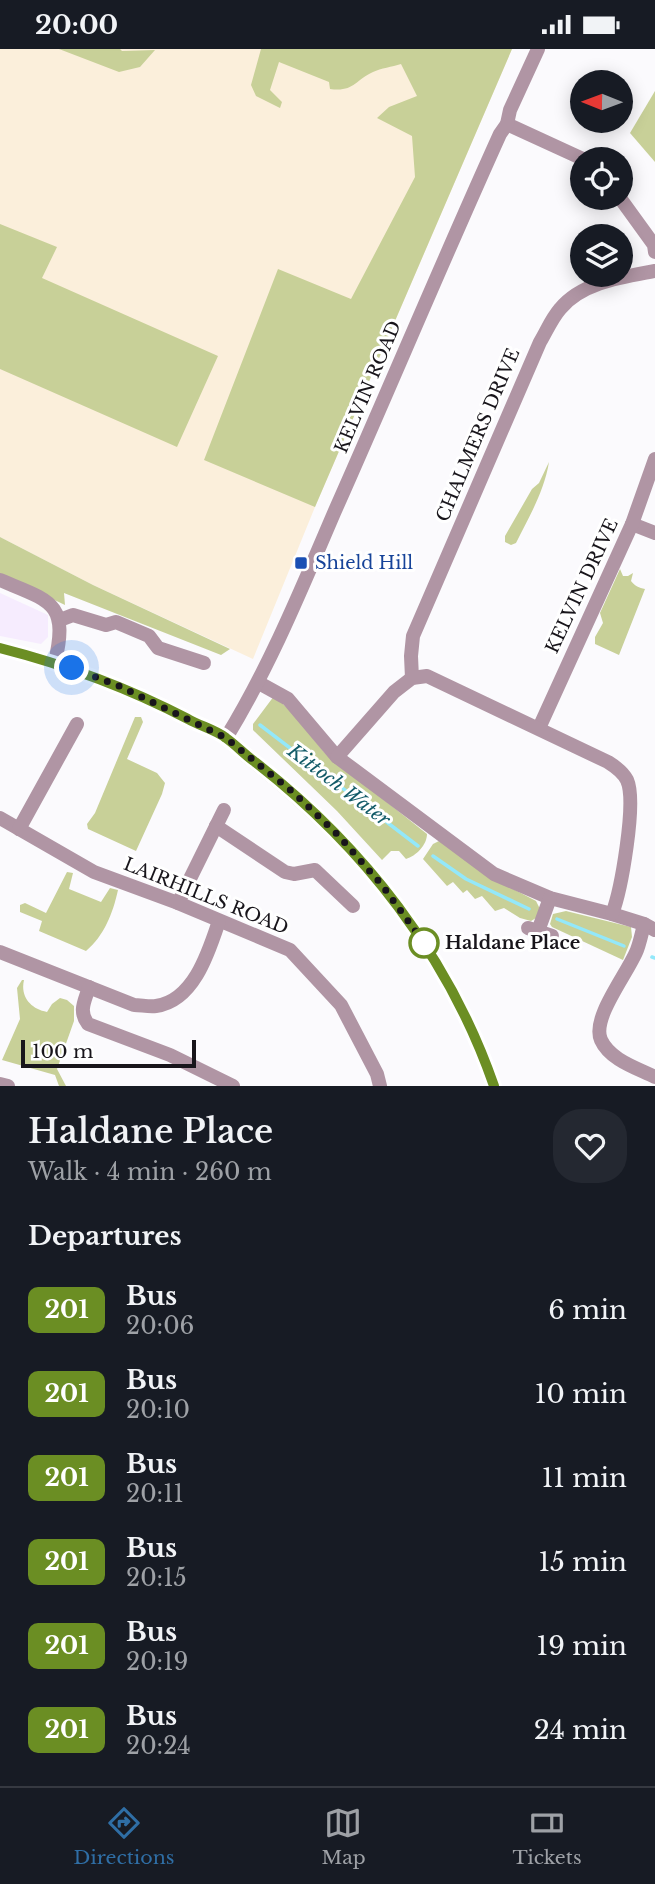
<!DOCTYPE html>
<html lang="en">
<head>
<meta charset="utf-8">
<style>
  :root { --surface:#171b24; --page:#242831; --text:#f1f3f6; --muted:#9ea1a6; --line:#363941; --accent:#2f6ea5 }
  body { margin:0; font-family:"Libre Baskerville",serif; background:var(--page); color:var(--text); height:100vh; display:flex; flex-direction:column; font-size:26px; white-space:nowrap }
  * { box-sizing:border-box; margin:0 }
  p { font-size:23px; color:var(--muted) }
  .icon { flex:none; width:38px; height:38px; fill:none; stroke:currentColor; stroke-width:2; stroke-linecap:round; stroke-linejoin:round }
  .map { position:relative; height:1037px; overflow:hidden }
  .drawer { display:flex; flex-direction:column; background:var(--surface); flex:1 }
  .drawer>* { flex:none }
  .badge { padding:0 14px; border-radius:10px; font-size:24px; line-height:46px }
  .needle { width:46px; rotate:271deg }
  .fabs { position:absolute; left:570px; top:21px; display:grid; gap:14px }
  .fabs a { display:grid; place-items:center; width:63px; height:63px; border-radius:50%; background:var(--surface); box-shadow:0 4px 18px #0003; font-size:35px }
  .scale { position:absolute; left:21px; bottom:18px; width:175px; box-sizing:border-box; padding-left:7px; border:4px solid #18151b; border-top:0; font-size:19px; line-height:24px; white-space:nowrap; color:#18151b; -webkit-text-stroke:5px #fff; paint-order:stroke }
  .you { position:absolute; width:35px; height:35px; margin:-18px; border:5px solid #fff; border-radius:50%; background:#1a73e8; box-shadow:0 0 0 10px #1a73e833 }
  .map>.badge { position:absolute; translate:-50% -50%; box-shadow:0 0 0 4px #fff }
  h2 { padding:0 28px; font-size:26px; line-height:63px }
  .round { display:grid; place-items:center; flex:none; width:74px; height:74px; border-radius:28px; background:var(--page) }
  .headline { display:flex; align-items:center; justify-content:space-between; height:119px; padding:0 28px }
  h1 { font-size:33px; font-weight:600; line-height:52px }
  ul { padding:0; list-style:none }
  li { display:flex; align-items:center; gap:21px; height:84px; padding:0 28px }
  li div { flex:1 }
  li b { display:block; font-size:26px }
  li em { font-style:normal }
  li .badge { min-width:77px; font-weight:700; text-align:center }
  .status { display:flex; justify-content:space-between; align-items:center; height:49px; padding:0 35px; background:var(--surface); direction:ltr }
  .status svg { height:19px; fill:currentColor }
  .menu { display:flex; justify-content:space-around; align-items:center; height:98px; border-top:2px solid var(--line); background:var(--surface); font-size:19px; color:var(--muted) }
  .menu a { display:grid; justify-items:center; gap:4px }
  .menu .active { color:var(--accent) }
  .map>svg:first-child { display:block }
  .built { fill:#f6ecfe }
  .industrial { fill:#fbefdb }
  .green { fill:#c8d098 }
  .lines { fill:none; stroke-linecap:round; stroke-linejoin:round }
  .stream { stroke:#93e8fa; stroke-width:3.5 }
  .minor { stroke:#b095a4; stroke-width:14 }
  .line-casing { stroke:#fff; stroke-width:16 }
  .line { stroke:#6b8e23; stroke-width:10 }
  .walk { stroke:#18151b; stroke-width:7; stroke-dasharray:0 12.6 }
  .transit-dot { fill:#1a4fb4; stroke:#fff; stroke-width:2.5 }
  .stop-dot { fill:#fff; stroke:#6b8e23; stroke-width:3.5 }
  .labels { text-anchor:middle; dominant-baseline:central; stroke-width:6; stroke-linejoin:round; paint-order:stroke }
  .street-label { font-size:18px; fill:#18151b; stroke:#fff }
  .transit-label { font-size:18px; fill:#164399; stroke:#fff; text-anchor:start }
  .stop-label { font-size:18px; font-weight:bold; fill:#18151b; stroke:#fff; text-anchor:start }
  .water-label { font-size:19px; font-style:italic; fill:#135b68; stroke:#fff }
</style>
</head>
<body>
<div class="status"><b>20:00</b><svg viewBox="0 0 49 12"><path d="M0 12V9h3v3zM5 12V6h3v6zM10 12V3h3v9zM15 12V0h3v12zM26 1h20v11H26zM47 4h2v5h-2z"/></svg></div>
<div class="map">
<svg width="655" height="1037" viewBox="0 0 655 1037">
  <rect width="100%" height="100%" fill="#fbfafd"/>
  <polygon class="built" points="0,544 48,566 48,588 41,595 0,587"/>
  <polygon class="industrial" points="0,0 512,0 315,458 253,610 93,536 0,488"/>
  <g class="green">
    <polygon points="59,0 120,0 122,2 155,1 140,18 119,23"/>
    <path d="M261,0H512L315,458L204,411L278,220L351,250L415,128L412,87L377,69L389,58L417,47L401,15C392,18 381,19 373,23C354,32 354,43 330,40L329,33L279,13L270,41L282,53L280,59L256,47L251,36Z"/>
    <polygon points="655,42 655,113 630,84"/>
    <polygon points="0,175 57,198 42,229 218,307 177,398 0,320"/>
    <path d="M549,413C544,443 529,468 516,494L511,496L505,493V487L532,440L539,434Z"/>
    <polygon points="0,488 93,536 230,600 221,606 64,544 65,556 0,525"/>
    <path d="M620,520L623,527H628L633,524L631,532C635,537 639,539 645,540L619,606L595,595V588L603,574L600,564Z"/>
    <path d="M274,647L292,663L324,703L427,785C427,796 416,807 406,810L399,802H391L382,811L337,762L253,681V675Z"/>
    <polygon points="135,668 141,668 143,673 127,710 157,724 165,734 162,745 136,802 88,780 87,775 95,764"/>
    <polygon points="441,791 494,830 536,852 540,860 536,869 531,872 520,869 504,859 495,862 482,847 475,850 467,841 463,844 453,833 447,837 423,810 433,795"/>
    <path d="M67,823L73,824L69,840L101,853L110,839L118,841C113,864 104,887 86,902L39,882L42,872L20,863V856L25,854L46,864Z"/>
    <polygon points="566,862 631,878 632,888 623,911 552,878 550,875 553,865"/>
    <path d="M22,931H24C20,948 31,960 47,963L52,955L60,949L67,951L74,957V972L57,1020L66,1037H59L55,1026L2,1011L20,970L17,939Z"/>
  </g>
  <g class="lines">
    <g class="stream">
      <polyline points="260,676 418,797"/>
      <polyline points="433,807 466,830 529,860"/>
      <polyline points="557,870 624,897"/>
      <polyline points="652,908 655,909"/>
    </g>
    <g class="minor">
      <polyline points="507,75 583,110"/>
      <polyline points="620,149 654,196 655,203"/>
      <polyline points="632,475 655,484"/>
      <path d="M0,531C50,552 69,553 55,613"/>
      <polyline points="60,571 73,566 106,576 116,573 149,587 158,599 204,614"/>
      <path d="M0,599C68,616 126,638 188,670C200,677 216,681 226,689C235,695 242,704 250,710C360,795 449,905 494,1037"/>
      <path d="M412,629L411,607L413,587L540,293C546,283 552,269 560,260C582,233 623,228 655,222"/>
      <polyline points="259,634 288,650 337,708 494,825 550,849 612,865 644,875 655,881"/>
      <polyline points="539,679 632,475 655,410"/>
      <path d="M226,689C270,617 301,541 334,464C390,338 443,211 500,85L507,75L510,61L538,0"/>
      <path d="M337,708L394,643L412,629L427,627L608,713C616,718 623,723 627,731C637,753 621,842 612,865"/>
      <polyline points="0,769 94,823 178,854 290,901 341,956 377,1025 380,1037"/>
      <polyline points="216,777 285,823 294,825 315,821 353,857"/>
      <polyline points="19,780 77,675"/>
      <polyline points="178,854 224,761"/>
      <path d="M644,875C642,884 640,893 637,901C628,924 591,969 601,991C610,1011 637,1019 655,1028"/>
      <polyline points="528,879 552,887"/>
      <polyline points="538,882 550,849"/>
      <path d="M0,903L134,956C141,956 149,958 156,957C194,952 209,902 219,872"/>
      <path d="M89,938C85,952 78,962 88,975L170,1006L233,1037"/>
      <polyline points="0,1035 8,1037"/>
    </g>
  </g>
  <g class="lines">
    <defs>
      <path id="line" d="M0,599C67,616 127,638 188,670C200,677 216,681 226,689C236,696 245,706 255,713C363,797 449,907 494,1037"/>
    </defs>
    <use href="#line" class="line-casing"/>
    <use href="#line" class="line"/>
    <polyline class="walk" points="72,619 119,637 226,689 294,744 338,786 382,836 424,894"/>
  </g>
  <rect class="transit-dot" x="294" y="507" width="14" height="14" rx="3.5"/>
  <circle class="stop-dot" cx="424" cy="894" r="14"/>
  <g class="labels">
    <g class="street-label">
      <text transform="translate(368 338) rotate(-67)">KELVIN ROAD</text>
      <text transform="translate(478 386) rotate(-67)">CHALMERS DRIVE</text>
      <text transform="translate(582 537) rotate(-65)">KELVIN DRIVE</text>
      <text transform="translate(206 847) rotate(22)">LAIRHILLS ROAD</text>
    </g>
    <g class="transit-label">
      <text x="315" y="514">Shield Hill</text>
    </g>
    <g class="stop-label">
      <text x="445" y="894">Haldane Place</text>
    </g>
    <g class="water-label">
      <text transform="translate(339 736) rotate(37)">Kittoch Water</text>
    </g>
  </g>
</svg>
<div class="fabs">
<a><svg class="needle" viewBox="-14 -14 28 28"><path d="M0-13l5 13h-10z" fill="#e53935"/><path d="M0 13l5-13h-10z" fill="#9ea1a6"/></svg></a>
<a><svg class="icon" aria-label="locate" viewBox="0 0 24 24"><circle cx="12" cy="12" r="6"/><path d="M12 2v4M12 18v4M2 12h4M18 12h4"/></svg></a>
<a><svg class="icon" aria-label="layers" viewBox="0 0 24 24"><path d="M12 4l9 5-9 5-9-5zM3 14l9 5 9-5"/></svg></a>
</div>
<div class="scale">100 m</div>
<div class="you" style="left:72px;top:619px"></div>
</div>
<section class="drawer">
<div class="headline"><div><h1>Haldane Place</h1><p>Walk · 4 min · 260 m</p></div><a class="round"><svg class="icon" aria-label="heart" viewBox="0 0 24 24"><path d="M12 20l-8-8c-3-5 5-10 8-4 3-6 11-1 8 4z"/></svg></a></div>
<h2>Departures</h2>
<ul>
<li><span class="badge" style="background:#6b8e23;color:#fff">201</span><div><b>Bus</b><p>20:06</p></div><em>6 min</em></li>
<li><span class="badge" style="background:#6b8e23;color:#fff">201</span><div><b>Bus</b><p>20:10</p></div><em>10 min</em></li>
<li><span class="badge" style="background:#6b8e23;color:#fff">201</span><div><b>Bus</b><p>20:11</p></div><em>11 min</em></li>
<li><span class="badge" style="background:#6b8e23;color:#fff">201</span><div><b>Bus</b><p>20:15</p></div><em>15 min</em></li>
<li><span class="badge" style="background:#6b8e23;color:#fff">201</span><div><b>Bus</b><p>20:19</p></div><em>19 min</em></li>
<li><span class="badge" style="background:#6b8e23;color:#fff">201</span><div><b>Bus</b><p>20:24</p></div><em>24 min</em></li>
</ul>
</section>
<nav class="menu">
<a class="active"><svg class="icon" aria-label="directions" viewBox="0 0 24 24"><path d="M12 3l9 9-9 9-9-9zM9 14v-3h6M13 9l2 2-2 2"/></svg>Directions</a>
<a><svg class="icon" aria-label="map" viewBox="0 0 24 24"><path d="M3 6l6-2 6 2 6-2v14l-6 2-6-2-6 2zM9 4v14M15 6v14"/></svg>Map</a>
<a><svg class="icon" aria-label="tickets" viewBox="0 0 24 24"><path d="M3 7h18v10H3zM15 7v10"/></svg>Tickets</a>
</nav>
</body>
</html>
